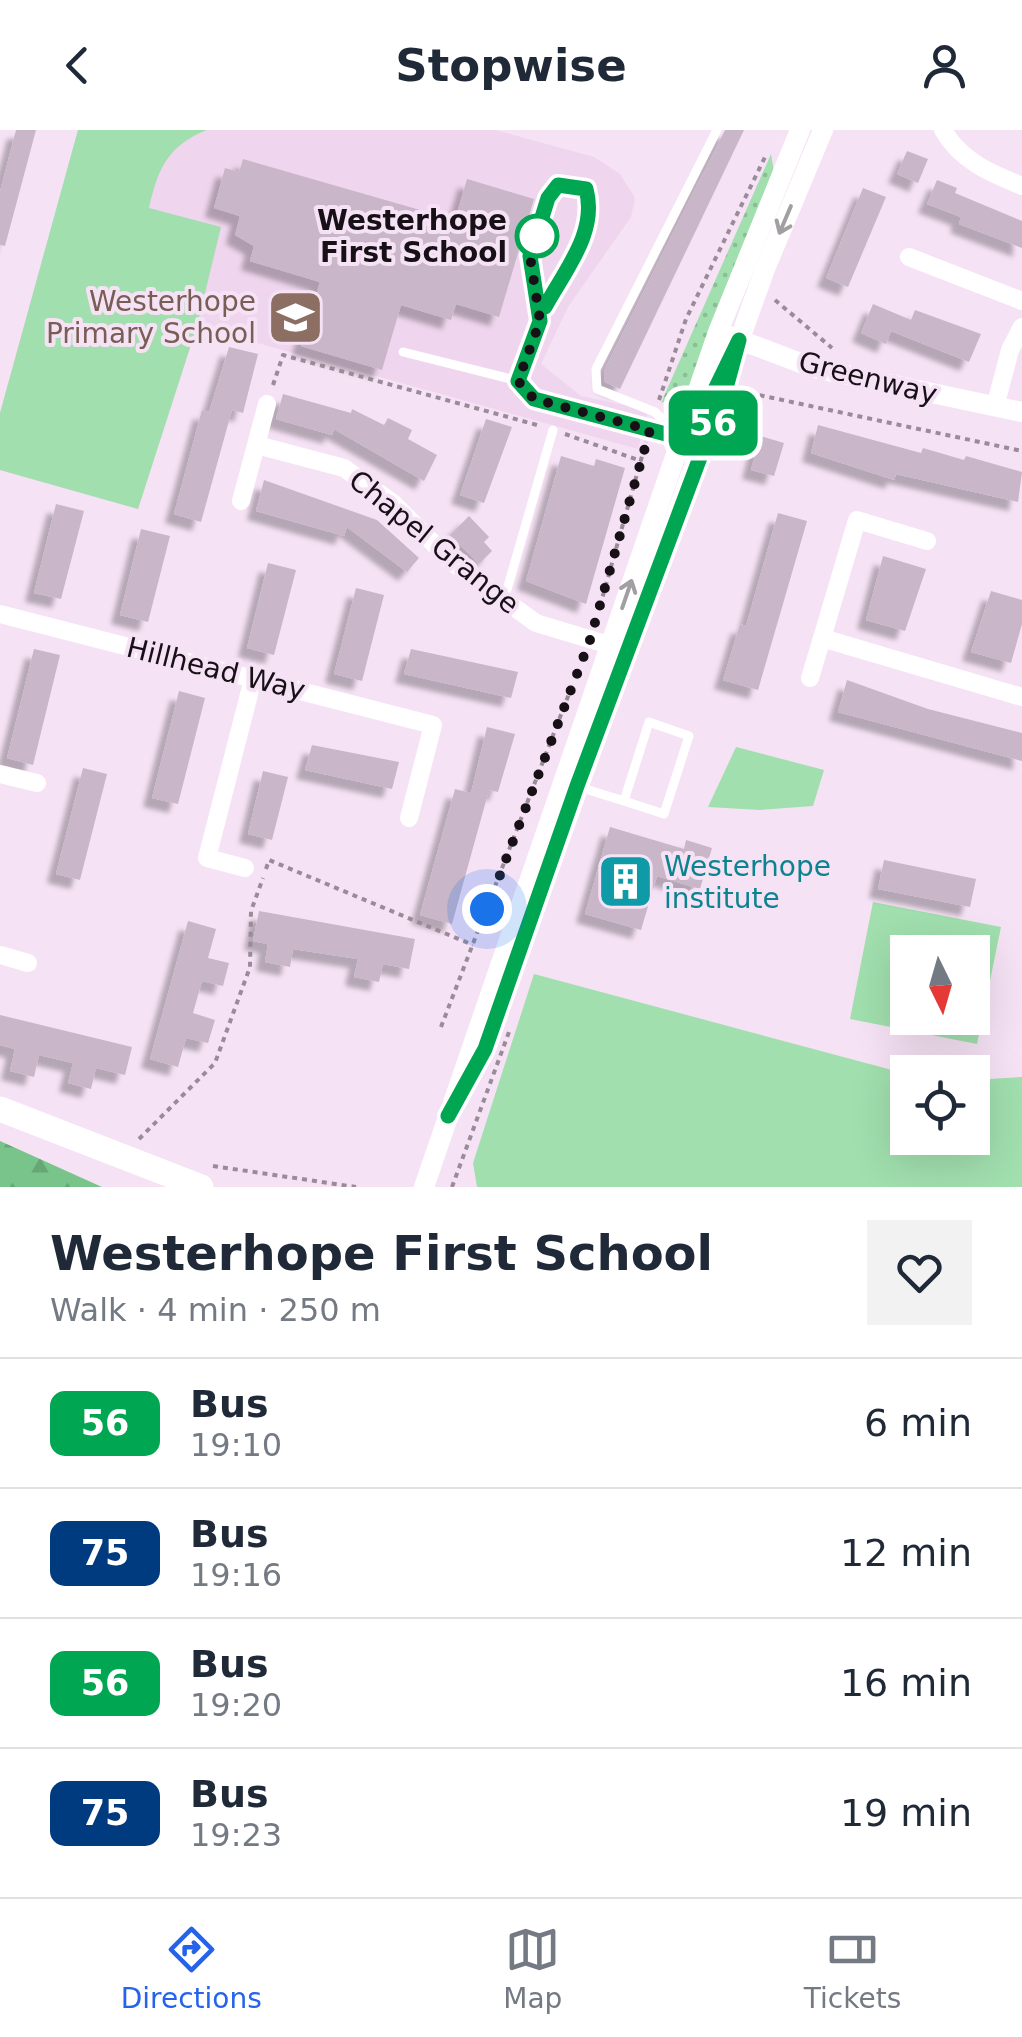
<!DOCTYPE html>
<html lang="en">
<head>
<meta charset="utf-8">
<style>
  :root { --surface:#fff; --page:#f2f2f3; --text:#1f2937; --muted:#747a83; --line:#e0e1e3; --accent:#2563eb }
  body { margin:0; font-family:"DejaVu Sans",sans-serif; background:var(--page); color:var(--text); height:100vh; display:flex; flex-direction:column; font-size:38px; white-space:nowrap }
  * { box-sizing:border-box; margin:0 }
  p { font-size:32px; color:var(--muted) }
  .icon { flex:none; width:55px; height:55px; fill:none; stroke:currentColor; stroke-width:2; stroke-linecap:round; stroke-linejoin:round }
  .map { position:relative; height:1057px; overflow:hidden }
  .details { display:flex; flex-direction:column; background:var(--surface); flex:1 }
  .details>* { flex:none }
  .badge { padding:0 20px; border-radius:15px; font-size:35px; line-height:65px }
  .needle { width:65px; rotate:175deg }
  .fabs { position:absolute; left:890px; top:805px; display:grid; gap:20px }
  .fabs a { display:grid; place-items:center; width:100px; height:100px; border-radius:0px; background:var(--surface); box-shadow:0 10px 40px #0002; font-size:50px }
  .you { position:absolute; width:50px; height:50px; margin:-25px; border:8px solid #fff; border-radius:50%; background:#1a73e8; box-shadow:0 0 0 15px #1a73e833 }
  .map>.badge { position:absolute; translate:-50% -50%; box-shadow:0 0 0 5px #fff }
  .round { display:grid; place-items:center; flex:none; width:105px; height:105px; border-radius:0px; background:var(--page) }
  .head { display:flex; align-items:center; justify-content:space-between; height:170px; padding:0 50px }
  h1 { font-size:48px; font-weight:800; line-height:75px }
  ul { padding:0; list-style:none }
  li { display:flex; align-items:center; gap:30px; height:130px; padding:0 50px; border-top:2px solid var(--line) }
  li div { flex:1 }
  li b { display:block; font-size:38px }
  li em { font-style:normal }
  li .badge { min-width:110px; font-weight:700; text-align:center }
  header { display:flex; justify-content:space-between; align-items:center; height:130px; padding:0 50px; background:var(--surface); font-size:45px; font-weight:800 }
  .tabs { display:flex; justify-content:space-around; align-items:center; height:140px; border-top:2px solid var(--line); background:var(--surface); font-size:28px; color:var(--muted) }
  .tabs a { display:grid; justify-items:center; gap:5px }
  .tabs .on { color:var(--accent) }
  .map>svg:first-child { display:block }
  .built { fill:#efd5ed }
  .grass { fill:url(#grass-dots) }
  .forest { fill:url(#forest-firs) }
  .park { fill:#a1dfae; fill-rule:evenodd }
  .building { fill:#c9b6c8; filter:url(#shadow) }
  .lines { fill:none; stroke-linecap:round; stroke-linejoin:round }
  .path { stroke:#9a8b99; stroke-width:4; stroke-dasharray:5 5; stroke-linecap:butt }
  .service { stroke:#fff; stroke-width:9 }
  .minor { stroke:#fff; stroke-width:18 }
  .tertiary { stroke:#fff; stroke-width:20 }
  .secondary { stroke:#fff; stroke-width:25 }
  .oneway { stroke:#a29fa2 }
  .line-casing { stroke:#fff; stroke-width:22 }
  .line { stroke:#00a651; stroke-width:15 }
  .walk { stroke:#171016; stroke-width:10; stroke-dasharray:0 18 }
  .stop-dot { fill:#fff; stroke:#00a651; stroke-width:5 }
  .labels { text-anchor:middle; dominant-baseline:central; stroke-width:8; stroke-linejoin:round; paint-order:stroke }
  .stop-label { font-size:28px; font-weight:bold; fill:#171016; stroke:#f6e2f5; text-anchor:end }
  .education-label { font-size:28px; fill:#785e54; stroke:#f6e2f5; text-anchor:end }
  .street-label { font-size:28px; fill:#171016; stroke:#f6e2f5 }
  .culture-label { font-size:28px; fill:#0d838f; stroke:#f6e2f5; text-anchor:start }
</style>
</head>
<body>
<header><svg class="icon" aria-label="back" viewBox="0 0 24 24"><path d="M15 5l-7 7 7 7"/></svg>Stopwise<svg class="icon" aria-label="person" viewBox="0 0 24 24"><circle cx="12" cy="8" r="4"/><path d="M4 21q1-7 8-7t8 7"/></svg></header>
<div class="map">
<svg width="1022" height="1057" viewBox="0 0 1022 1057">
  <defs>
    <pattern id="grass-dots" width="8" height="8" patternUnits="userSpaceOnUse" patternTransform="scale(2.5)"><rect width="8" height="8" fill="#a1dfae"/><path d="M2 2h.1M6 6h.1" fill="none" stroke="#8abe95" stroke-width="1.8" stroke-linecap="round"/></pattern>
    <pattern id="forest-firs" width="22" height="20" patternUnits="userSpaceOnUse" patternTransform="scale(2.5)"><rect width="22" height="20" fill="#78c48a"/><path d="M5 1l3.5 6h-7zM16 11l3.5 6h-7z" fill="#67a776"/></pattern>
    <filter id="shadow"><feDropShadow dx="-9" dy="9" stdDeviation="2.5" flood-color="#0004"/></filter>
  </defs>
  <rect width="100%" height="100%" fill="#f6e2f5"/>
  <polygon class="built" points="78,0 495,0 594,27 620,44 635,68 631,87 568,177 541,234 581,266 648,280 638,319 197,196 138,379 0,340 0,283"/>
  <polygon class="grass" points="771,24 774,42 689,262 661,273"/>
  <polygon class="forest" points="0,1011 102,1057 0,1057"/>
  <g class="park">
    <path d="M78,0H207C167,16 158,39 149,78L221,97L197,196L138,379L0,340V283Z"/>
    <polygon points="736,617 824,640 813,676 760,680 708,677"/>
    <path d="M873,772L1001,797L977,914L850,889ZM908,822H972V888H908Z"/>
    <polygon points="534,844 907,944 908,1008 972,1008 973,950 1022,947 1022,1057 477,1057 473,1033"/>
  </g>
  <g class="building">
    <polygon points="16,0 36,0 5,116 0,115 0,62"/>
    <polygon points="725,0 744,0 620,259 605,252 604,241"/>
    <polygon points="907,21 928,29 918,53 897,44"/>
    <polygon points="243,29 420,80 416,93 451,104 467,49 534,69 499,187 456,174 451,190 401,175 382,240 301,216 320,152 250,131 254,116 235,105 240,86 214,78 225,38 239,42"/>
    <polygon points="937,50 957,58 955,63 1022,91 1022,118 959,94 961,87 927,74"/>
    <polygon points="863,58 886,67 848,157 826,148"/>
    <polygon points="873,174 911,190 915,180 981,204 969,232 891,201 886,214 861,203"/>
    <polygon points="229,217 258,224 243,283 232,280 201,392 174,384 202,280 209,282"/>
    <polygon points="283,264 351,283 352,279 384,295 388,288 412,300 408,309 437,325 424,351 334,299 332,305 276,289"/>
    <polygon points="486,289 512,297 484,373 460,365"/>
    <polygon points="818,295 921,323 923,318 964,330 966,326 1022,342 1018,372 896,344 894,350 811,323"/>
    <polygon points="760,306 784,313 774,346 751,340"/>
    <polygon points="561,326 594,336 596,329 625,338 586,474 526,451"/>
    <polygon points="264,350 377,390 419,428 407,442 347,397 344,406 256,381"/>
    <polygon points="56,374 84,381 61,469 34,463"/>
    <polygon points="778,383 807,391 758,560 723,550 740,494 746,496"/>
    <polygon points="469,386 489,407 484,412 492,421 479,434 450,405"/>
    <polygon points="141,399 170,406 148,492 120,485"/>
    <polygon points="883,426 926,439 905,501 866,490"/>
    <polygon points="268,433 296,440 274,525 247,518"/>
    <polygon points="356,458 384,465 362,551 334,544"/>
    <polygon points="991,461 1022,470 1022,494 1011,533 971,522"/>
    <polygon points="34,519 60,525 33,635 7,628"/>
    <polygon points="411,519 518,542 511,568 404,544"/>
    <polygon points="847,550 928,579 1022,603 1022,631 838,582"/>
    <polygon points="179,561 205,568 178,674 152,668"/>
    <polygon points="487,597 515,604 498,662 489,660 452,794 420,785 455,659 471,663"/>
    <polygon points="312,615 399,632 392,659 305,640"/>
    <polygon points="83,638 107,644 80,750 56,744"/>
    <polygon points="263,641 288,647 272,710 248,704"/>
    <polygon points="610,697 684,719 686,710 712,718 700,759 657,746 641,800 585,784"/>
    <polygon points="884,730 976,749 970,777 878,759"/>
    <polygon points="259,781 415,809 409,839 383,834 379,852 354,847 358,829 293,819 290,837 265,832 268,814 253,811"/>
    <polygon points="188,791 216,799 208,828 229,833 223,856 202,851 193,883 215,890 208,913 186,908 178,937 150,929"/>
    <polygon points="0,885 132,917 125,945 96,938 91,959 68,953 73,933 39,925 34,947 10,941 15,919 0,915"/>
  </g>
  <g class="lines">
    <g class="path">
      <polyline points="775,170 832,218"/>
      <polyline points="273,255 283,225 537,295"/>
      <polyline points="740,261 1022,321"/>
      <polyline points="659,270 686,189 765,27"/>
      <polyline points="565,304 641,331"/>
      <polyline points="600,476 646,312"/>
      <polyline points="266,739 269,730 473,815"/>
      <polyline points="441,897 572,556"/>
      <polyline points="139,1009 215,933 250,837 251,781 263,748"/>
      <polyline points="213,1036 356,1057"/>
      <polyline points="452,1057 509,902"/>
    </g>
    <g class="service">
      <path d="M540,191C527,146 529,94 558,55L586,59C602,121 523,186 519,251L533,269L681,308"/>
      <polyline points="403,222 519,251"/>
      <polyline points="679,306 655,282 597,259 596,239 717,0"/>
      <polyline points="504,470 553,300"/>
      <polyline points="579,657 624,671 649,592 689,606 664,684 624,671"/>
    </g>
    <g class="minor">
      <path d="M943,0C961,31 990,43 1022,56"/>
      <polyline points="909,127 1022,171"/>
      <polyline points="995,277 1010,220 1022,197"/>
      <polyline points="257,315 344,338 393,373 453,433 536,493 609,515 623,512"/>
      <polyline points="241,371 267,274"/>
      <polyline points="927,411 857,390 822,508 1022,567"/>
      <polyline points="0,484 433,595 409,688"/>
      <polyline points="810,548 822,508"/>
      <polyline points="0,644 37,653"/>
      <polyline points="245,738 207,728 253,549"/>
      <polyline points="0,825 28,833"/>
    </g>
    <g class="tertiary">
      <polyline points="729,206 814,238 1022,282"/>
      <polyline points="496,886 765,139 823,0"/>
      <polyline points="424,1057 718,202 800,0"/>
    </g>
    <polyline class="secondary" points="0,979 201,1057"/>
  </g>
  <defs><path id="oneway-shaft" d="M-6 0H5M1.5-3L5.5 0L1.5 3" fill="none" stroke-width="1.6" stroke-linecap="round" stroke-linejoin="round" transform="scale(2.5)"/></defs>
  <g class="oneway">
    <use href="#oneway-shaft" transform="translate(785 90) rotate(113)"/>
    <use href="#oneway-shaft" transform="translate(627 464) rotate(-71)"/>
  </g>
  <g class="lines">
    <defs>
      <path id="line" d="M448,986L485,919L577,656L726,258L739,210L704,282L681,308L534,269L518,251L540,191L530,126L548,68L558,55L586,59C598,102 565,140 545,177"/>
    </defs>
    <use href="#line" class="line-casing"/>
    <use href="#line" class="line"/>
    <polyline class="walk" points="487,779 590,510 650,300 534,269 518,251 540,191 530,126 540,97 537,106"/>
  </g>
  <defs>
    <symbol id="school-square" viewBox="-11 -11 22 22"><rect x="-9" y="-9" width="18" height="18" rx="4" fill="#8d6e63" stroke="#f6e2f5"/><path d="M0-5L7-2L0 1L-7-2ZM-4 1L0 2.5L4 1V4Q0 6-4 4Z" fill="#fff"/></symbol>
    <symbol id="building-square" viewBox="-11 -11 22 22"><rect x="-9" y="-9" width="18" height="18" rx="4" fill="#0f9aa8" stroke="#f6e2f5"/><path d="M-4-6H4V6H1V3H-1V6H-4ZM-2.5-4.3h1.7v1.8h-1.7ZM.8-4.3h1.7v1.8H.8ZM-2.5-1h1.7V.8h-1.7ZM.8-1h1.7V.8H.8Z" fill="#fff"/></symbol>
  </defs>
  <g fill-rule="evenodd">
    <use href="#school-square" x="264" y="156" width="63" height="63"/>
    <use href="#building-square" x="594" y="720" width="63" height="63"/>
  </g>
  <circle class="stop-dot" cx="537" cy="106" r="20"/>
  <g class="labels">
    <g class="stop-label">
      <text x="507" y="90">Westerhope<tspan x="507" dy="32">First School</tspan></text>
    </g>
    <g class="education-label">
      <text x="256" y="171">Westerhope<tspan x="256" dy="32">Primary School</tspan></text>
    </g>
    <g class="street-label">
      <text transform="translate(868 248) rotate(14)">Greenway</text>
      <text transform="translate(434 412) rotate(39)">Chapel Grange</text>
      <text transform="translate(216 539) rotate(14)">Hillhead Way</text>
    </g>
    <g class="culture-label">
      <text x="664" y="736">Westerhope<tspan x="664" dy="32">institute</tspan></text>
    </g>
  </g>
</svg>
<div class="fabs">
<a><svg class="needle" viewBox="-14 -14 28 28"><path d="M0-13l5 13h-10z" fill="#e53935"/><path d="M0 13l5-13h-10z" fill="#747a83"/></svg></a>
<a><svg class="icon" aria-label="locate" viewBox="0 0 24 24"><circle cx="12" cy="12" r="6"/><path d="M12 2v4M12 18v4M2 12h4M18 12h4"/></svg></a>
</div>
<div class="you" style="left:487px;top:779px"></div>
<b class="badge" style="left:713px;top:293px;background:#00a651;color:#fff">56</b>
</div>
<section class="details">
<div class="head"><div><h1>Westerhope First School</h1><p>Walk · 4 min · 250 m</p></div><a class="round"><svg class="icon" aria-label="heart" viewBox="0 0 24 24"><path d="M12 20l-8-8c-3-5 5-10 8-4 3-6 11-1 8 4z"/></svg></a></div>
<ul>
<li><span class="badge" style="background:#00a651;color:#fff">56</span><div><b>Bus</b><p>19:10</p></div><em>6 min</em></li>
<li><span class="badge" style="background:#003b80;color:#fff">75</span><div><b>Bus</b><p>19:16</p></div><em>12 min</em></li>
<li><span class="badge" style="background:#00a651;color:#fff">56</span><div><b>Bus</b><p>19:20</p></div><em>16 min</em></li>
<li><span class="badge" style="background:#003b80;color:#fff">75</span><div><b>Bus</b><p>19:23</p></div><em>19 min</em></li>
</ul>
</section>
<nav class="tabs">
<a class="on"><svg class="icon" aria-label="directions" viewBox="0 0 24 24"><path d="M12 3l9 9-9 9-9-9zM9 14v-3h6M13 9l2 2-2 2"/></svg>Directions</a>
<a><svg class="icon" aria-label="map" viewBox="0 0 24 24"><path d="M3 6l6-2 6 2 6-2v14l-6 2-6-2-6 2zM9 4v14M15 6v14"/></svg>Map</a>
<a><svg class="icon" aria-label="tickets" viewBox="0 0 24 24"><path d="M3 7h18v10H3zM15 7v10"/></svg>Tickets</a>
</nav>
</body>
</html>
